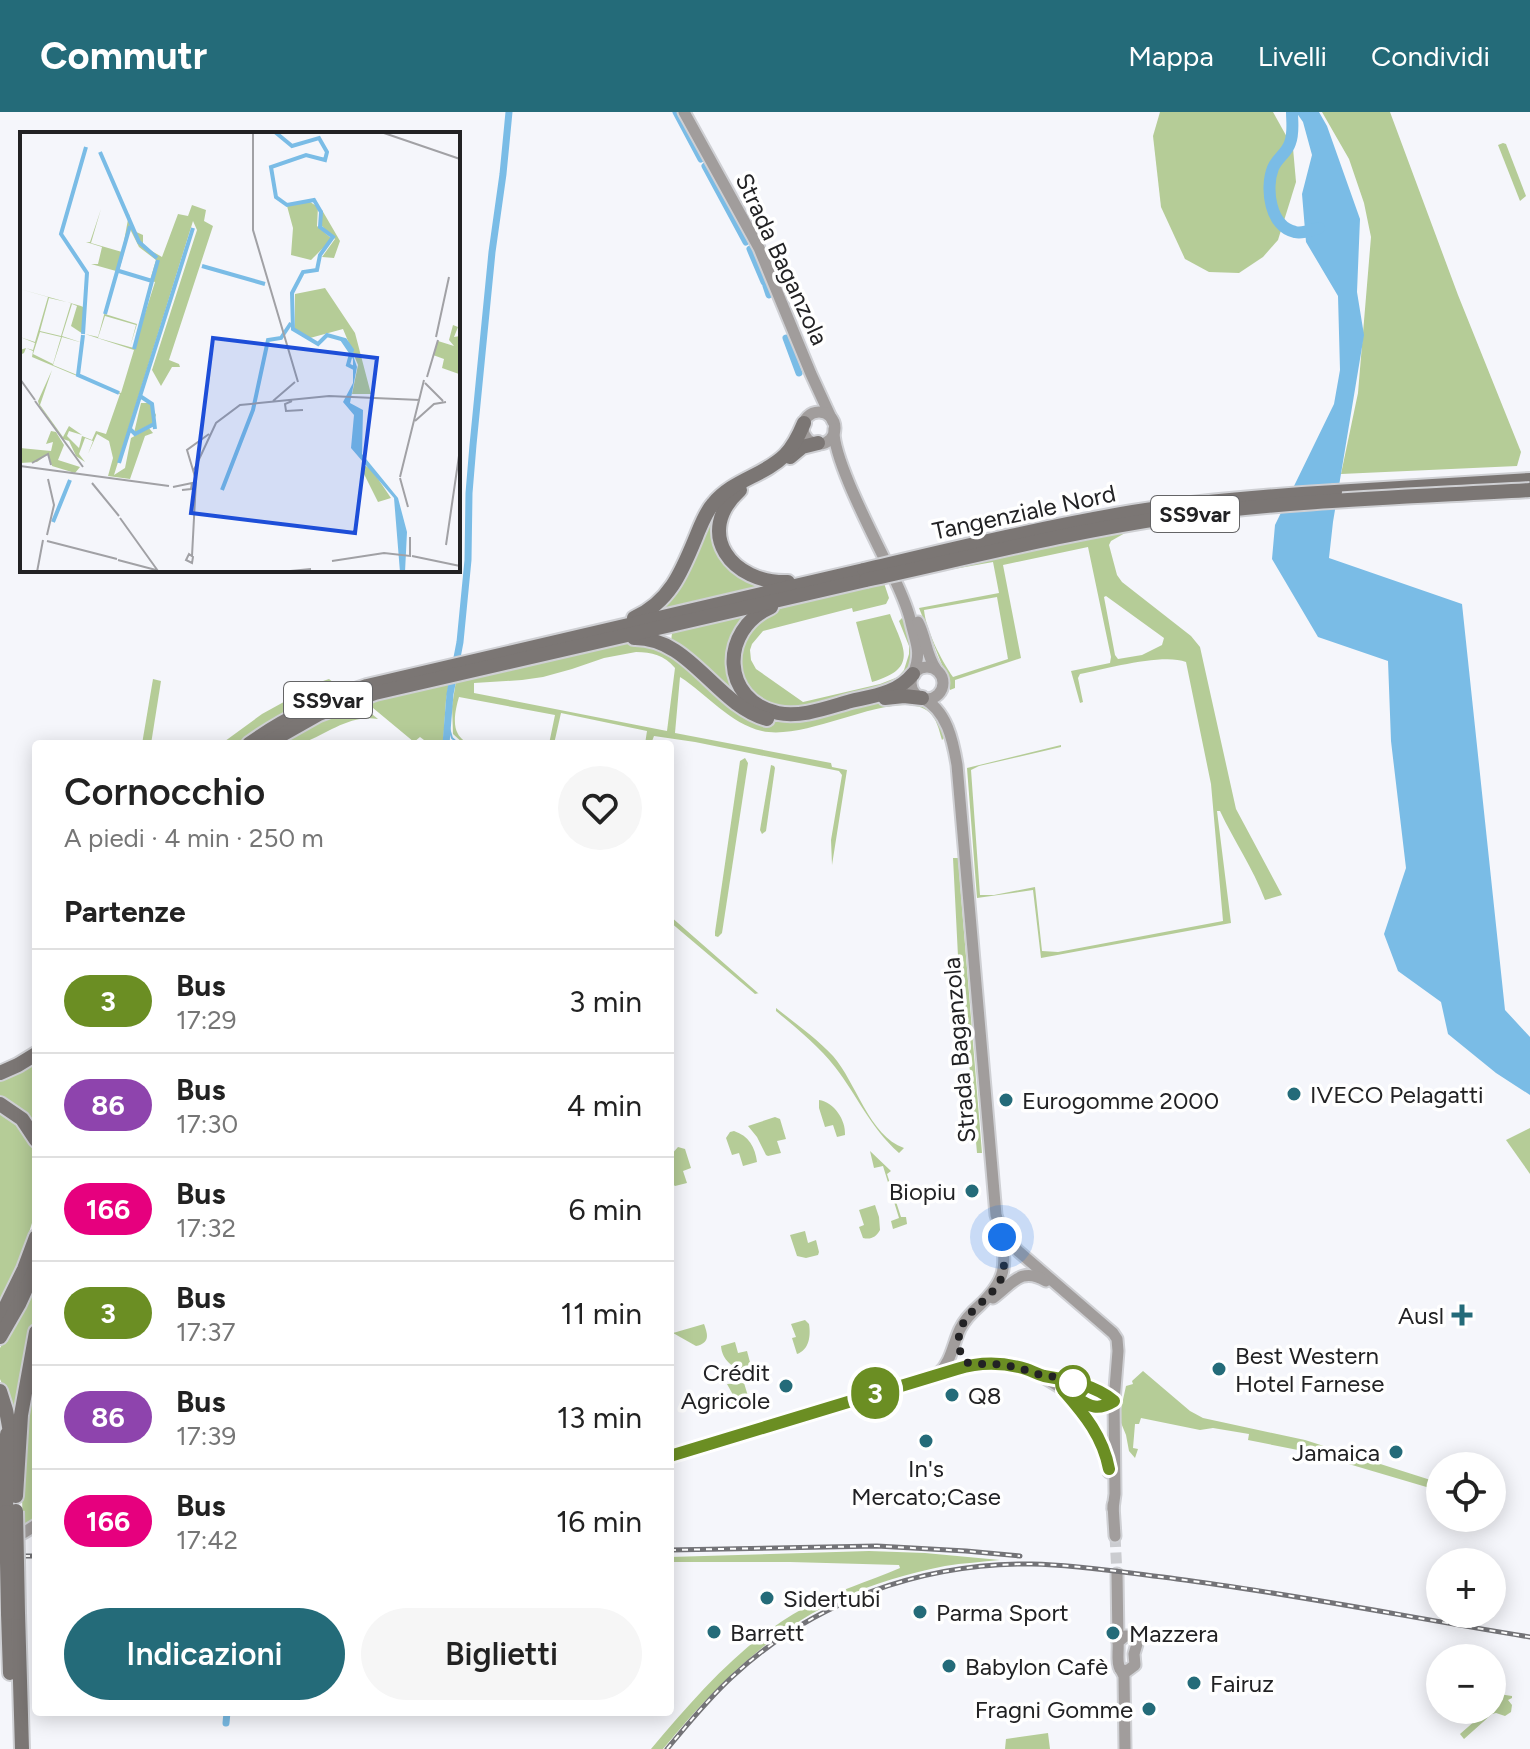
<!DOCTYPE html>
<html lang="it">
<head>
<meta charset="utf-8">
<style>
  :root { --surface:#fff; --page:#f6f6f6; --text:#222; --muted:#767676; --line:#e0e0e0; --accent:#246b79 }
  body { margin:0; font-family:Figtree,sans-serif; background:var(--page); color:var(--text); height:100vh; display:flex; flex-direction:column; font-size:30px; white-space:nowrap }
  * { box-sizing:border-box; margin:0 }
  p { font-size:26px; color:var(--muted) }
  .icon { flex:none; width:44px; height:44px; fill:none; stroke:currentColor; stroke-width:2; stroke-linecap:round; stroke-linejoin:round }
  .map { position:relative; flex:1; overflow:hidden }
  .panel { position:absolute; left:32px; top:628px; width:642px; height:976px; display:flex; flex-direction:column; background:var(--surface); border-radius:8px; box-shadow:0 4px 20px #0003 }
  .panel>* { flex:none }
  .badge { padding:0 16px; border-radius:26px; font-size:28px; line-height:52px }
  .buttons { position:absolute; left:1426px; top:1340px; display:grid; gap:16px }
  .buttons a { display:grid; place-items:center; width:80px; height:80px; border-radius:50%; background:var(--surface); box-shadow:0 4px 20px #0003; font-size:40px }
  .you { position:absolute; width:40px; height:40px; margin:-20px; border:6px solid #fff; border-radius:50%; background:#1a73e8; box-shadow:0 0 0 12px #1a73e833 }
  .map>.badge { position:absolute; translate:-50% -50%; box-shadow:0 0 0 4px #fff }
  h2 { padding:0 32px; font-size:30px; line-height:72px }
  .round { display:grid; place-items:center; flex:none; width:84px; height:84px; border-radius:42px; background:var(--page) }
  .summary { display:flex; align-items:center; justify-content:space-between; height:136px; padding:0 32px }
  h1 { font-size:38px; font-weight:600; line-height:60px }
  .button { display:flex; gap:16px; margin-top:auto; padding:16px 32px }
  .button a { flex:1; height:92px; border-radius:48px; background:var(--accent); color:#fff; font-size:32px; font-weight:600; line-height:92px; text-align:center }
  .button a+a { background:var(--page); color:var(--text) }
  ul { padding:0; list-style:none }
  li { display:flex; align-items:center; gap:24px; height:104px; padding:0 32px; border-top:2px solid var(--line) }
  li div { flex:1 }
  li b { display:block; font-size:30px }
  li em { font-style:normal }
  li .badge { min-width:88px; font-weight:700; text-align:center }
  header { display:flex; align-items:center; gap:48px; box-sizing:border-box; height:112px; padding:0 40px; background:var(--accent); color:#fff }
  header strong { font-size:38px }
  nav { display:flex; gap:44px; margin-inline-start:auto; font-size:28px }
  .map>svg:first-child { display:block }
  .green { fill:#b5cc97; fill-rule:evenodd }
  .water { fill:#7abce6 }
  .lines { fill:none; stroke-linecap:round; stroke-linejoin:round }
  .stream { stroke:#7abce6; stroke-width:2 }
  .canal { stroke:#7abce6; stroke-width:7 }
  .river { stroke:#7abce6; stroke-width:12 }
  .secondary-tunnel { stroke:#cbccd0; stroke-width:11; stroke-dasharray:11 5.5; stroke-linecap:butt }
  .secondary-casing { stroke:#cfd0d4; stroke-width:15 }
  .highway-casing { stroke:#cfd0d4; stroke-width:18 }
  .secondary { stroke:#a19d9c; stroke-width:11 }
  .highway { stroke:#7b7674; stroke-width:14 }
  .rail-casing { stroke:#737377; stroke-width:5 }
  .rail { stroke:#fff; stroke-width:2; stroke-dasharray:6; stroke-linecap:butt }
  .highway-bridge-casing { stroke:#cfd0d4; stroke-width:18; stroke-linecap:butt }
  .highway-bridge { stroke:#7b7674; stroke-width:14 }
  .line-casing { stroke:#fff; stroke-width:18 }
  .line { stroke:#6b8e23; stroke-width:12 }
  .walk { stroke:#222224; stroke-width:8; stroke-dasharray:0 14.4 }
  .poi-dot { fill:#246b79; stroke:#fff; stroke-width:3 }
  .stop-dot { fill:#fff; stroke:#6b8e23; stroke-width:4 }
  .labels { text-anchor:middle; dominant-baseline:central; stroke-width:7; stroke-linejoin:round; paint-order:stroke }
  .shield { fill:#fff; stroke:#646466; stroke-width:2 }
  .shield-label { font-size:22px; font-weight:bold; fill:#222224 }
  .street-label { font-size:24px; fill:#222224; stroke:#fff }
  .poi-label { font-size:24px; fill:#222224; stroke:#fff; text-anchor:start }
  .inset-river { fill:none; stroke:#7abce6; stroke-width:4 }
  .inset-road { fill:none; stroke:#a1a1a5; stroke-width:2 }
  .view { fill:#1d4ed8; fill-opacity:0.15; stroke:#1d4ed8; stroke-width:4 }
  .inset-edge { fill:none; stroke:#222224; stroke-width:4 }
</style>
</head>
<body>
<header>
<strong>Commutr</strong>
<nav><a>Mappa</a><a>Livelli</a><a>Condividi</a></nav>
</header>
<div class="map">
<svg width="1530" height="1637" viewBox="0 0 1530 1637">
  <rect width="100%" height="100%" fill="#f5f6fb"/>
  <g class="green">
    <polygon points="1160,0 1273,0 1293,36 1296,70 1278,128 1263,145 1239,161 1209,160 1185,147 1161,95 1153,24"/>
    <polygon points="1322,0 1390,0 1458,183 1521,340 1517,354 1341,362 1358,281 1371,125 1364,91 1349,47"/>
    <polygon points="1503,31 1506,32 1526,84 1520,89 1498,33"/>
    <polygon points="720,389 716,426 761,474 664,497 665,491"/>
    <path d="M1125,419V421L1111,429L1109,433L1117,463L1122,470L1191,524L1200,535L1236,697L1282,783L1265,788C1253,756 1234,729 1220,699H1217L1231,811L1041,846L1033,778L977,786L967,656L1061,633V635L979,654L971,658L980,783H994L1035,775L1042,839L1058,840L1223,809L1211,672L1186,550C1163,541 1106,557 1080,562L1078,566L1083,590L1080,591L1071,559L1110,551L1111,545L1088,435L1003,453L1021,546L955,568V576L950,578L949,564L942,553L919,496L999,481L993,450L943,459L942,457L1040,435ZM1106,484L1164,526L1162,533L1142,543L1118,547L1115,543L1104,485ZM997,485L1008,547L953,565C941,548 926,518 924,498Z"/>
    <path d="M884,471L889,486L886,492L853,500L852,496L763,519L752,532L750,538L751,548L756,557L803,590L880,572L898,565L904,558L909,542V534L899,509L902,506C916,530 918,548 900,570L790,600L754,586L739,562L740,529L770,499Z"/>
    <path d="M890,502C902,534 921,556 872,570L856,510Z"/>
    <polygon points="745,503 745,506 737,518 742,589 671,530 672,521 675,519"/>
    <path d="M635,529L649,530L772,610L805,608L871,592L896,589L917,590L929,595L939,607L944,626L942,628C939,618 937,607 929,600C897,574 809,630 762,619C730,612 707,582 680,565L675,621L831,651L832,655L847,658L832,753L831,728L842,663L839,659L695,630L654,624L651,632H645L647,619L561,601L554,632H549L555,603L459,585C456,595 452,612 458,622C460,626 465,629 468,632H464L453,622L452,594L456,569ZM636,540C652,540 664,543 675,556L667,619L474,581V571L522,568L543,565L572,557L604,546Z"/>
    <polygon points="153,567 161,569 151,632 142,632"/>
    <polygon points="329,567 339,575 301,592 265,612 237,632 221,632 262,602 320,570"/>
    <polygon points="449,571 446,588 443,632 421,632 424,628 420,625 414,630 367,591"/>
    <path d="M362,594L378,607C351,602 328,621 305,630C297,633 287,632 279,632C305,617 333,603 362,594Z"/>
    <polygon points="745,646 748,651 722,821 718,825 715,824 715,820 740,649"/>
    <polygon points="771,653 774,654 775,656 766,719 762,722 760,718"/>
    <polygon points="953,746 958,746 982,1041 977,1041 965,904 959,864"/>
    <polygon points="670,804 758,881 759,881 755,882 670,810"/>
    <path d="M776,896C795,911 816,926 833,944C856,970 869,1024 904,1036L899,1041C869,1014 859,986 835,955C819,934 796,916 776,899Z"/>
    <polygon points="36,947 36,1020 0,987 0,965"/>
    <path d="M819,988C834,990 846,1008 845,1023L837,1025L833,1013L825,1015L819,996Z"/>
    <polygon points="0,995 29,1022 36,1036 36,1094 32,1111 16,1162 0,1193"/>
    <polygon points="775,1005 780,1007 786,1027 777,1029 781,1041 768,1044 766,1043 757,1025 748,1014"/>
    <polygon points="1530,1016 1530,1062 1506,1028"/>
    <path d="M734,1019C749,1024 755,1035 757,1050L743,1054L739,1041L732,1043L726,1026L730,1020Z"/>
    <polygon points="678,1035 685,1037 691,1056 683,1059 687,1071 675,1074 670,1070 670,1044"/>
    <polygon points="870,1039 891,1059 887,1062 901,1105 906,1105 907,1112 893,1117 891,1109 899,1106 883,1054 874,1056"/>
    <path d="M875,1093L879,1105L880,1118C876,1125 871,1128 863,1126L859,1115L864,1113L859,1098Z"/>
    <polygon points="805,1119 808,1131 816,1128 819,1140 818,1143 806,1146 797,1144 790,1123"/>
    <polygon points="36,1171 36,1202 15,1325 8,1286 0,1267 0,1236"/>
    <path d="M805,1208L809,1212C811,1224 809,1238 797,1242L792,1226L796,1225L791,1212Z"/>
    <path d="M704,1212C708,1223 710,1231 696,1234L673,1221Z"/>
    <path d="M735,1230L738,1241L747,1239L751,1254L749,1258C734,1259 722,1248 721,1234Z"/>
    <polygon points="36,1238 36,1407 23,1418 21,1351"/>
    <polygon points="1143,1259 1190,1299 1203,1306 1305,1328 1440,1371 1440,1379 1308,1340 1248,1328 1249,1322 1213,1316 1200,1318 1141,1306 1139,1312 1135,1312 1133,1336 1138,1337 1135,1346 1129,1339 1126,1323 1119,1306 1126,1274 1133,1272 1132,1269"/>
    <polygon points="744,1271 751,1294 728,1300 724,1291 731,1286 732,1281 727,1272"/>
    <path d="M869,1439L925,1441L1000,1448C982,1450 963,1451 945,1454C816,1479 745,1538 663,1637H651C696,1584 742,1530 804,1496C835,1479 868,1470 900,1456L899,1453L790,1450H670V1445Z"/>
    <polygon points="1492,1581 1512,1584 1512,1586 1508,1588 1512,1593 1511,1600 1505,1604 1496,1601 1492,1602 1464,1627 1460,1622 1476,1608 1467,1598 1492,1598"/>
    <polygon points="1048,1621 1050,1637 1005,1637 1006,1627"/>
  </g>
  <polygon class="water" points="1296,0 1319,0 1327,14 1360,107 1357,180 1364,223 1333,410 1329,446 1462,492 1505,898 1530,925 1530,983 1496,961 1448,922 1441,890 1398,859 1384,822 1406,756 1391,629 1388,549 1318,525 1272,447 1275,413 1334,292 1340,258 1338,184 1306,130 1302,82 1312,43 1303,10"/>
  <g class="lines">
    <polyline class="stream" points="449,616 452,626 459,632"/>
    <g class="canal">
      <polyline points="676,0 701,47"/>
      <polyline points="705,54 746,130"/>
      <polyline points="750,137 764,170"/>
      <polyline points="766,174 769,183"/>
      <polyline points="786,226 799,261"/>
      <polyline points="446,632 450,582 460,530 468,448 469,381 473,333 492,140 503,62 509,0"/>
      <polyline points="226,1611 227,1600"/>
    </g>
    <path class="river" d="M1292,0C1292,10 1294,21 1290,31C1287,41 1277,46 1273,56C1265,76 1270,115 1295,120C1303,122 1311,118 1319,116"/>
    <polyline class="secondary-tunnel" points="1115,1424 1117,1462"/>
    <defs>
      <g id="secondary">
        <polyline points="684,0 759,136 811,262 833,310"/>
        <circle cx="819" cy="316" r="16"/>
        <path d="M834,317C832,344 871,419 884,446"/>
        <path d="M895,468C902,483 908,496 911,511C916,532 922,540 913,562"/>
        <path d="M918,510C926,525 926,543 936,557"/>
        <circle cx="927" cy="571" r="16"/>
        <path d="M922,586C947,598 953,629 957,653L996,1103L1002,1121L1018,1139L1113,1221L1117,1227L1118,1239L1114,1289L1115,1382L1113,1397"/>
        <path d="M993,1186C1012,1172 1021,1154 1046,1169"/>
        <path d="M939,1261C951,1250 953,1232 960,1217C965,1207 972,1200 980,1193C1007,1167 1006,1155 1001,1120"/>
        <polyline points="1045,1266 1093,1295 1101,1295 1114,1289"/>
        <path d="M1064,1279C1086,1304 1105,1326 1109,1360"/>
        <path d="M670,1344L948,1259C972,1252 996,1249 1022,1256C1030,1258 1037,1262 1045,1264C1069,1267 1095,1274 1114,1289"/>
        <polyline points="1113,1393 1115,1424"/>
        <polyline points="23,1421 36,1413"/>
        <polyline points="1117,1462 1118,1530"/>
        <path d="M1125,1524H1132L1137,1532L1134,1542L1135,1553L1127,1559L1120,1557C1116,1550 1119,1539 1118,1530Z"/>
        <polyline points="1121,1558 1124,1564 1125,1637"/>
      </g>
      <g id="highway">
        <polyline points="790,345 802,335 818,331"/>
        <path d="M740,378C693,421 732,472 788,470"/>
        <polyline points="1335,380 1530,368"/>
        <path d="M771,495C719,518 721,589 778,601C801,606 829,595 851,589C873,584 898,581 913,562"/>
        <path d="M634,506C670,490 682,459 696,425C701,413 705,401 713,392C732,368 764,364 785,343C794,334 799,323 804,311"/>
        <path d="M634,526C690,525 716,593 767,607"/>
        <polyline points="885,586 904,584 922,586"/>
        <path d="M249,632C285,606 324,588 367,574L864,458"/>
        <polyline points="266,632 319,602 375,581 866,468"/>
        <polyline points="0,961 18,953 36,942"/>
        <polyline points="0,992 22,1007 36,1028"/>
        <polyline points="0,1206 24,1157 36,1125"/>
        <polyline points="0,1225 19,1192 36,1155"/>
        <polyline points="0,1279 6,1298 12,1331"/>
        <polyline points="16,1384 21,1303 36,1220"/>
        <polyline points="6,1400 7,1322"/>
        <polyline points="8,1501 10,1561"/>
        <polyline points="18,1501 22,1637"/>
      </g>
    </defs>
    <use href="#secondary" class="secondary-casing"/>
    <use href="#highway" class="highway-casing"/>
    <use href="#secondary" class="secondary"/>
    <use href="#highway" class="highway"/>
    <defs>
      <g id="rail">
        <polyline points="670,1438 877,1434 966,1439 1020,1444"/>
        <polyline points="24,1444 36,1444"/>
        <path d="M667,1637C688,1612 708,1587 732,1565C813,1489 922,1451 1032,1452C1080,1453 1128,1461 1177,1467C1295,1482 1412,1506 1530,1525"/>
      </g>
    </defs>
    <use href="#rail" class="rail-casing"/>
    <use href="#rail" class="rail"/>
    <defs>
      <g id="highway-bridge">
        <path d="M864,458C953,437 1043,415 1133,400C1200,389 1267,384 1335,380"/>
        <path d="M866,468C967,446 1068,420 1171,405C1290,388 1410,385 1530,378"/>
        <polyline points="16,1399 18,1501"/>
        <polyline points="6,1400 8,1501"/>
      </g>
    </defs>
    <use href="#highway-bridge" class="highway-bridge-casing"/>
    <use href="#highway-bridge" class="highway-bridge"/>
  </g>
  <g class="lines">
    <defs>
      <path id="line" d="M670,1344L957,1257C979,1250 1003,1250 1026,1257C1032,1259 1037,1262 1044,1264C1068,1268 1095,1273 1114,1289C1091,1303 1085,1288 1064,1279C1085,1303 1103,1325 1109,1357"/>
    </defs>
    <use href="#line" class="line-casing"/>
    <use href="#line" class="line"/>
    <path class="walk" d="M1002,1125C1003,1141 1007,1153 1000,1169C988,1191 956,1203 959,1231C960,1241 961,1247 970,1252H994L1016,1255L1041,1263L1051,1264L1075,1271H1073"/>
  </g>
  <g class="poi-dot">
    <circle cx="1294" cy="982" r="8"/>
    <circle cx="1006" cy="988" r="8"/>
    <circle cx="972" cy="1079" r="8"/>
    <path d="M1458 1191h8v8h8v8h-8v8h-8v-8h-8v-8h8z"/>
    <circle cx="1219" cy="1257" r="8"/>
    <circle cx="786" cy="1274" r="8"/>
    <circle cx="952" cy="1283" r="8"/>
    <circle cx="926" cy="1329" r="8"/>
    <circle cx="1396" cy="1340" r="8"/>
    <circle cx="767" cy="1486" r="8"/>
    <circle cx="920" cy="1500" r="8"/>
    <circle cx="714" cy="1520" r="8"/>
    <circle cx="1113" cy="1521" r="8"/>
    <circle cx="949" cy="1554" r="8"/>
    <circle cx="1194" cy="1571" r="8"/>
    <circle cx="1149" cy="1597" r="8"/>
  </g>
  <circle class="stop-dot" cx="1073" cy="1271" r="16"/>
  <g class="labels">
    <g class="shield">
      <rect x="1151" y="384" width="88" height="36" rx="6"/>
      <rect x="284" y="570" width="88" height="36" rx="6"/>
    </g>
    <g class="shield-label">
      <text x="1195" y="402">SS9var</text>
      <text x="328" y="588">SS9var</text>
    </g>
    <g class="street-label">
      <text transform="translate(782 147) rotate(65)">Strada Baganzola</text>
      <text transform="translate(1024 400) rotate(-12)">Tangenziale Nord</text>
      <text transform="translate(959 938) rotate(-95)">Strada Baganzola</text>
    </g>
    <g class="poi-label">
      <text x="1310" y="982">IVECO Pelagatti</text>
      <text x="1022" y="988">Eurogomme 2000</text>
      <text x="956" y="1079" text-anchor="end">Biopiu</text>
      <text x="1444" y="1203" text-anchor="end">Ausl</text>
      <text x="1235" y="1243">Best Western<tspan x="1235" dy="28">Hotel Farnese</tspan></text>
      <text x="770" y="1260" text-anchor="end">Crédit<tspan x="770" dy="28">Agricole</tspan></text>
      <text x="968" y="1283">Q8</text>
      <text x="1380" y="1340" text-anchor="end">Jamaica</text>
      <text x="926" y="1356" text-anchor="middle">In's<tspan x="926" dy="28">Mercato;Case</tspan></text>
      <text x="783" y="1486">Sidertubi</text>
      <text x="936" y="1500">Parma Sport</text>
      <text x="730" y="1520">Barrett</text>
      <text x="1129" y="1521">Mazzera</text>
      <text x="965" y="1554">Babylon Cafè</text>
      <text x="1210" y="1571">Fairuz</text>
      <text x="1133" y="1597" text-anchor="end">Fragni Gomme</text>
    </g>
  </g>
  <g transform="translate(20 20)">
    <rect width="440" height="440" fill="#f5f6fb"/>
    <path d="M287,68L298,75L297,94L312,107L291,128L271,123L273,96L267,74ZM172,73L186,78L184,89L193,94L149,228L159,232L160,235H152L141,254L132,238L177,98L173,89L94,343L105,336L111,306L129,296L133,301L125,304L110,347L88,344L93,326L89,309L77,302L68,322L73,309L65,306L59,322L65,330L56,324L49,309L43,307L19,273L18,269L32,238L20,273L43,305L49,294L62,303L49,299L47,304L59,316L62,304L72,308L76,299L86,302L100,262L12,225L13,219L6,216L4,221L0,223V218L6,216L13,218L15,211L0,205L15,210L28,165L0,157L61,174L63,175V202L51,194L57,174L52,172L42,204L63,211L42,205L33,233L101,261L114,218L65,202L78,205L96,139L71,132H78L82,115L66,110L61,129L66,110H70L81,77L71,111L102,120L109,82L114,99L123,103V114L142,125L158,82L168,84ZM110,97L119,115L136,128L130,148L99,139ZM98,139L135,150L114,216L110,215L117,192L85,182ZM29,166L51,171L41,204L20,199ZM85,184L116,193L110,215L78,206ZM20,200L41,205L33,232L13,222ZM302,78L320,109L314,126L302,125L315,107L300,92ZM305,156L335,201L351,262H332L338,233L323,197L290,206L275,198V162ZM433,193L438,195L434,205L440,204L439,242L422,236L424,227L413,223L418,209L434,214L429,208ZM121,271H130L136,283L133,291L114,301ZM31,299L36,300L44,313L38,328L60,335L55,341L32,334L28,322L17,330L0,331V316L31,319L33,310L26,312ZM346,334L352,338L371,366L358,370L341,336Z" fill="#b5cc97" fill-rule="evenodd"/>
    <path d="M318,205L330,214L337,235L330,271L343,278L342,322L378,366L387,400L385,440H380L374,366L331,316L334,283L323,270L333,251V227Z" fill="#7abce6"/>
    <path class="inset-river" d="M255,0L272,14L299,6L307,20L305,28L286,23L251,35L256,65L267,73L294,68L301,80L300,95L313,105L300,123L297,138L283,140L272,161L273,197L298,212L307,203L325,208L332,218L328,233L334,236M80,20L119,110L137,126M182,134L245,152M99,139L132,149L138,128M85,182L110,94M63,202L67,141L41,102L66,15M63,203L58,243L99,261M114,217L132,149M120,264L132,272L135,297M110,297L115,302L134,292M99,331L173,96M202,358L233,278L248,208L261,206L271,191M33,390L50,348"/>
    <path class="inset-road" d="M233,0V98L278,250M361,0L440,27M416,205L429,145M407,245L418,208M0,247L15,268M405,251L423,269M15,269L63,335M253,269L275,250M272,269L265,272L266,279L283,278M395,289L414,272L426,270M12,331L28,322L31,333M0,334L149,354M174,338L196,291L220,273L309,264L400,268M380,345L404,248M380,346L388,375M72,351L99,384M153,355L172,351L171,357L162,358M100,386L138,439M27,403L34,373L28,347M27,409L97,427M426,413L440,317M169,422L173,425L172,431L166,428ZM172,424L176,348L167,318L189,302M392,424L440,434M98,428L136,438M312,429L364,421L390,424V405M17,440L23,408M260,440L291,437"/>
    <path class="view" d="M193,206L357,226L335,401L171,381Z"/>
    <rect width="440" height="440" class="inset-edge"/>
  </g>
</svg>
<div class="buttons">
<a><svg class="icon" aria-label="locate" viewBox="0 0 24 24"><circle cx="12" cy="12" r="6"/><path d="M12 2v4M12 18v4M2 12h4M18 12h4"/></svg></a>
<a>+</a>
<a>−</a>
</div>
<div class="you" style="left:1002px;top:1125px"></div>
<b class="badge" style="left:875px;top:1281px;background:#6b8e23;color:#fff">3</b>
<section class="panel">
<div class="summary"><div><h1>Cornocchio</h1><p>A piedi · 4 min · 250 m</p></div><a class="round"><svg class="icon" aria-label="heart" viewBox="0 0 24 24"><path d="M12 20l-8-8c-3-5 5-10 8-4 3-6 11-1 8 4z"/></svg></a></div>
<h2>Partenze</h2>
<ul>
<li><span class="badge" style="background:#6b8e23;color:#fff">3</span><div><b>Bus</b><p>17:29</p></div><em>3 min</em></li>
<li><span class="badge" style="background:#8e44ad;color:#fff">86</span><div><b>Bus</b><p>17:30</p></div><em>4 min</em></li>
<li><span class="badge" style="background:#e6007e;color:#fff">166</span><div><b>Bus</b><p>17:32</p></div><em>6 min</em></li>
<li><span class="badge" style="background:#6b8e23;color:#fff">3</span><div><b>Bus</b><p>17:37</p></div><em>11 min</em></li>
<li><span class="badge" style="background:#8e44ad;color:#fff">86</span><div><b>Bus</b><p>17:39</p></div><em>13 min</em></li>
<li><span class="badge" style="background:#e6007e;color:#fff">166</span><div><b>Bus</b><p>17:42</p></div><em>16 min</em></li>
</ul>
<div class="button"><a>Indicazioni</a><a>Biglietti</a></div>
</section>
</div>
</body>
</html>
